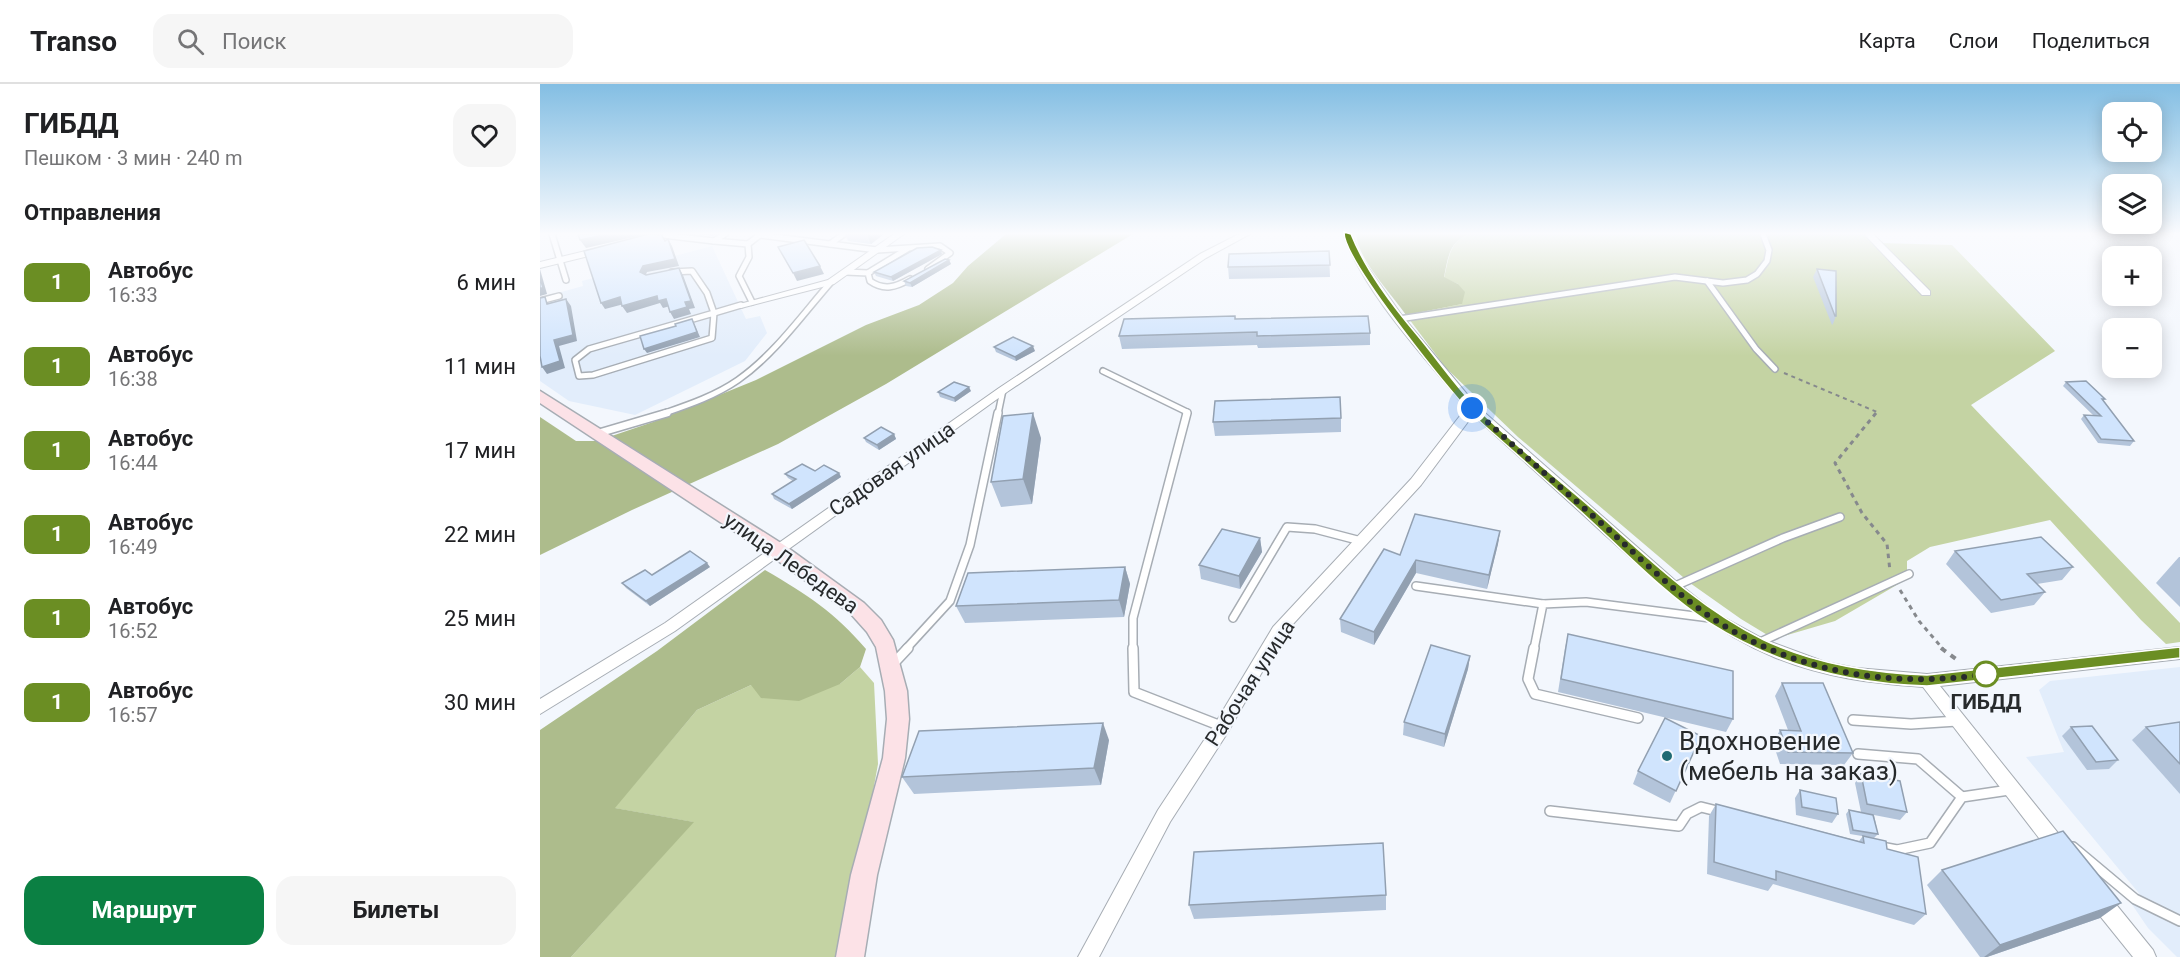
<!DOCTYPE html>
<html lang="ru">
<head>
<meta charset="utf-8">
<style>
  :root { --surface:#fff; --page:#f6f6f6; --text:#202124; --muted:#757577; --line:#e0e0e0; --accent:#0b8043 }
  body { margin:0; font-family:Roboto,sans-serif; background:var(--page); color:var(--text); height:100vh; display:flex; flex-direction:column; font-size:22px; white-space:nowrap }
  * { box-sizing:border-box; margin:0 }
  p { font-size:20px; color:var(--muted) }
  .icon { flex:none; width:33px; height:33px; fill:none; stroke:currentColor; stroke-width:2; stroke-linecap:round; stroke-linejoin:round }
  .map { position:relative; flex:1; overflow:hidden }
  .details { display:flex; flex-direction:column; background:var(--surface); width:540px }
  .details>* { flex:none }
  .badge { padding:0 12px; border-radius:9px; font-size:21px; line-height:39px }
  .buttons { position:absolute; left:1562px; top:18px; display:grid; gap:12px }
  .buttons a { display:grid; place-items:center; width:60px; height:60px; border-radius:12px; background:var(--surface); box-shadow:0 3px 15px #0003; font-size:30px }
  .you { position:absolute; width:30px; height:30px; margin:-15px; border:4px solid #fff; border-radius:50%; background:#1a73e8; box-shadow:0 0 0 9px #1a73e833 }
  .map>.badge { position:absolute; translate:-50% -50%; box-shadow:0 0 0 3px #fff }
  h2 { padding:0 24px; font-size:22px; line-height:54px }
  .round { display:grid; place-items:center; flex:none; width:63px; height:63px; border-radius:18px; background:var(--page) }
  .summary { display:flex; align-items:center; justify-content:space-between; height:102px; padding:0 24px }
  h1 { font-size:28px; font-weight:700; line-height:45px }
  .cta { display:flex; gap:12px; margin-top:auto; padding:12px 24px }
  .cta a { flex:1; height:69px; border-radius:18px; background:var(--accent); color:#fff; font-size:24px; font-weight:700; line-height:69px; text-align:center }
  .cta a+a { background:var(--page); color:var(--text) }
  ul { padding:0; list-style:none }
  li { display:flex; align-items:center; gap:18px; height:84px; padding:0 24px }
  li div { flex:1 }
  li b { display:block; font-size:22px }
  li em { font-style:normal }
  li .badge { min-width:66px; font-weight:700; text-align:center }
  header { display:flex; align-items:center; gap:36px; box-sizing:border-box; height:84px; padding:0 30px; background:var(--surface); border-bottom:2px solid var(--line) }
  header strong { font-size:28px }
  nav { display:flex; gap:33px; margin-inline-start:auto; font-size:21px }
  .search { width:420px; height:54px; background:var(--page); display:flex; align-items:center; gap:15px; box-sizing:border-box; padding:0 21px; border-radius:18px; color:var(--muted); font-size:22px }
  main { display:flex; flex:1; min-height:0 }
  .map>svg:first-child { display:block }
  .built { fill:#e2edfb }
  .green { fill:#c4d3a3 }
  .forest { fill:#adbc8c }
  .lines { fill:none; stroke-linecap:round; stroke-linejoin:round }
  .lane-far2-casing { stroke:#a7adb4; stroke-width:8 }
  .lane-far1-casing { stroke:#a7adb4; stroke-width:10 }
  .lane-casing { stroke:#a7adb4; stroke-width:12 }
  .street-casing { stroke:#a7adb4; stroke-width:2 }
  .secondary-casing { stroke:#a7adb4; stroke-width:3 }
  .path-far2 { stroke:#86898d; stroke-width:2; stroke-dasharray:4 4; stroke-linecap:butt }
  .path-far1 { stroke:#86898d; stroke-width:3; stroke-dasharray:4.5 4.5; stroke-linecap:butt }
  .path { stroke:#86898d; stroke-width:4; stroke-dasharray:6 6; stroke-linecap:butt }
  .lane-far2 { stroke:#fff; stroke-width:5 }
  .lane-far1 { stroke:#fff; stroke-width:7 }
  .lane { stroke:#fff; stroke-width:9 }
  .street { fill:#fff; fill-rule:evenodd }
  .secondary { fill:#fce2e7; fill-rule:evenodd }
  .wall { fill:#b3c4da }
  .shaded-wall { fill:#92a0b1 }
  .building { fill:#d0e4fd; stroke:#92a0b1; stroke-width:1.5 }
  .line { fill:#6b8e23; stroke:#fff; stroke-width:1.5 }
  .walk { stroke:#272a2c; stroke-width:6; stroke-dasharray:0 10.8 }
  .stop-dot { fill:#fff; stroke:#6b8e23; stroke-width:3 }
  .poi-dot { fill:#1f6a73; stroke:#f3f7fd; stroke-width:2 }
  .labels { text-anchor:middle; dominant-baseline:central; stroke-width:4.5; stroke-linejoin:round; paint-order:stroke }
  .street-label { font-size:21px; fill:#272a2c; stroke:#f3f7fd }
  .stop-label { font-size:21px; font-weight:bold; fill:#272a2c; stroke:#f3f7fd }
  .near-poi-label { font-size:26px; fill:#272a2c; stroke:#f3f7fd; text-anchor:start }
</style>
</head>
<body>
<header>
<strong>Transo</strong>
<div class="search"><svg class="icon" aria-label="search" viewBox="0 0 24 24"><circle cx="10" cy="10" r="6"/><path d="M15 15l6 6"/></svg>Поиск</div>
<nav><a>Карта</a><a>Слои</a><a>Поделиться</a></nav>
</header>
<main>
<section class="details">
<div class="summary"><div><h1>ГИБДД</h1><p>Пешком · 3 мин · 240 m</p></div><a class="round"><svg class="icon" aria-label="heart" viewBox="0 0 24 24"><path d="M12 20l-8-8c-3-5 5-10 8-4 3-6 11-1 8 4z"/></svg></a></div>
<h2>Отправления</h2>
<ul>
<li><span class="badge" style="background:#6b8e23;color:#fff">1</span><div><b>Автобус</b><p>16:33</p></div><em>6 мин</em></li>
<li><span class="badge" style="background:#6b8e23;color:#fff">1</span><div><b>Автобус</b><p>16:38</p></div><em>11 мин</em></li>
<li><span class="badge" style="background:#6b8e23;color:#fff">1</span><div><b>Автобус</b><p>16:44</p></div><em>17 мин</em></li>
<li><span class="badge" style="background:#6b8e23;color:#fff">1</span><div><b>Автобус</b><p>16:49</p></div><em>22 мин</em></li>
<li><span class="badge" style="background:#6b8e23;color:#fff">1</span><div><b>Автобус</b><p>16:52</p></div><em>25 мин</em></li>
<li><span class="badge" style="background:#6b8e23;color:#fff">1</span><div><b>Автобус</b><p>16:57</p></div><em>30 мин</em></li>
</ul>
<div class="cta"><a>Маршрут</a><a>Билеты</a></div>
</section>
<div class="map">
<svg width="1640" height="873" viewBox="0 0 1640 873">
  <rect width="100%" height="100%" fill="#f3f7fd"/>
  <g class="built">
    <polygon points="172,162 206,235 220,232 227,249 205,277 95,331 29,317 0,297 0,214 43,202 42,197"/>
    <polygon points="1640,583 1640,873 1637,873 1608,844 1589,816 1602,813 1486,673 1524,668 1499,606 1510,597"/>
  </g>
  <g class="green">
    <path d="M931,150H1332L1340,159L1412,161L1515,267L1431,321L1640,539V558L1626,560L1601,536L1510,436L1390,463L1367,477V495L1295,537L1234,555L1201,535L1150,499L978,353L906,284L866,231L922,220L918,200L904,194C909,174 909,156 931,150Z"/>
    <polygon points="320,583 334,599 338,680 303,873 31,873 153,738 74,724 157,626 211,601 300,600"/>
  </g>
  <g class="forest">
    <polygon points="466,150 593,150 346,300 238,360 92,426 0,471 0,333 36,357 57,357 113,338 216,296 326,241 379,221 413,199 428,182"/>
    <path d="M816,150H931C909,156 908,174 904,193L918,200L925,208L922,220L866,231C851,209 818,176 816,150Z"/>
    <path d="M225,486C268,511 294,528 326,565L320,583L300,600L259,617L221,614L211,601L157,626L75,724L154,738L31,873H0V646L117,567Z"/>
  </g>
  <g class="lines">
    <defs>
      <g id="lane-far2">
        <polyline points="12,150 26,196"/>
        <polyline points="304,150 290,160 337,166 400,162 410,169 388,185"/>
        <polyline points="123,151 174,157 185,150"/>
        <polyline points="220,151 290,160"/>
        <polyline points="174,157 208,160"/>
        <polyline points="132,188 152,187 167,209 174,229"/>
        <path d="M306,188L328,189L330,197C344,207 356,203 370,195"/>
        <polyline points="328,189 367,165"/>
        <polyline points="1167,197 1216,265 1235,285"/>
        <polyline points="0,217 19,212"/>
        <polyline points="212,218 199,192 209,173 208,160 221,150"/>
        <polygon points="174,229 172,254 53,291 39,292 35,276 49,265"/>
        <polyline points="174,229 201,221"/>
        <polyline points="859,235 1135,193 1183,199 1207,196 1217,190 1227,177 1229,166 1223,150"/>
        <polyline points="563,287 647,328 646,330"/>
        <path d="M122,330C148,321 175,312 198,296C235,270 262,231 291,198"/>
        <polyline points="458,330 463,306"/>
      </g>
      <g id="lane-far1">
        <polyline points="59,349 127,329"/>
        <polyline points="876,502 1003,520"/>
        <polyline points="1133,503 1243,454 1300,433"/>
        <polyline points="693,534 747,443 775,445 821,457"/>
        <polyline points="1218,559 1369,490"/>
        <polyline points="366,565 410,517 430,461 458,329"/>
        <polyline points="593,565 593,534 647,329"/>
        <polyline points="994,565 1003,520 1046,518 1170,534"/>
      </g>
      <g id="lane">
        <polyline points="593,564 594,608 681,642"/>
        <polyline points="994,564 988,595 995,610 1098,634"/>
        <polyline points="353,580 368,564"/>
        <polyline points="1313,636 1371,640 1417,637"/>
        <polyline points="1318,670 1378,675 1422,713"/>
        <polyline points="1010,727 1139,742 1147,730 1161,723 1181,728"/>
        <polyline points="1341,763 1357,766 1390,759 1422,713 1469,706"/>
        <polyline points="1533,763 1595,815 1640,837"/>
      </g>
      <g id="street">
        <polygon points="354,150 364,150 294,200 201,224 196,221 288,196"/>
        <polygon points="699,150 710,150 666,174 467,308 135,547 0,630 0,615 125,539 459,304 660,170"/>
        <path d="M803,150H812L821,173L863,233L936,321L1138,499L1177,530L1223,555L1285,578L1316,584L1387,590L1640,563V575L1400,602L1526,759L1528,765L1526,771L1519,774L1512,771L1383,603C1330,599 1286,594 1236,574C1166,545 1120,500 1064,450C1021,410 977,371 933,331L881,401L743,551L688,648L630,738L559,873H538L618,726L676,638L733,543L871,395L926,324C884,272 826,212 803,150Z"/>
        <polygon points="1324,150 1333,150 1390,207 1390,211 1382,211"/>
        <polygon points="62,163 65,164 65,168 0,184 0,178"/>
        <polygon points="1559,805 1566,808 1613,866 1616,873 1593,873 1552,822 1549,815 1552,808"/>
      </g>
      <polygon id="secondary" points="0,307 244,461 324,519 341,536 353,556 367,607 369,635 365,674 337,791 324,873 296,873 311,791 343,674 347,635 345,607 336,563 327,548 310,529 230,471 0,319"/>
    </defs>
    <use href="#lane-far2" class="lane-far2-casing"/>
    <use href="#lane-far1" class="lane-far1-casing"/>
    <use href="#lane" class="lane-casing"/>
    <use href="#street" class="street-casing"/>
    <use href="#secondary" class="secondary-casing"/>
    <polyline class="path-far2" points="1244,289 1337,328 1335,330"/>
    <g class="path-far1">
      <polyline points="1336,329 1295,379 1322,429 1347,460 1350,487"/>
      <polyline points="1360,506 1379,537 1403,565"/>
    </g>
    <polyline class="path" points="1401,564 1420,578"/>
    <use href="#lane-far2" class="lane-far2"/>
    <use href="#lane-far1" class="lane-far1"/>
    <use href="#lane" class="lane"/>
    <use href="#street" class="street"/>
    <use href="#secondary" class="secondary"/>
  </g>
  <g class="wall">
    <polygon points="158,150 176,150 173,152"/>
    <polygon points="305,150 344,150 331,160 308,157"/>
    <polygon points="789,167 790,193 689,195 688,183"/>
    <polygon points="402,170 353,197 336,192 334,188"/>
    <polygon points="409,176 411,180 372,203 366,202 364,197"/>
    <polygon points="1277,185 1296,232 1293,240 1292,241 1273,193"/>
    <polygon points="695,232 696,235 830,249 830,261 718,264 717,261 582,265 579,252"/>
    <polygon points="454,263 495,267 476,277 456,268"/>
    <polygon points="1526,298 1565,315 1563,317 1594,357 1590,362 1558,359 1541,335 1544,331 1553,331 1523,302"/>
    <polygon points="431,307 415,318 400,313 398,308"/>
    <polygon points="801,334 801,348 675,352 673,338"/>
    <polygon points="354,350 356,355 339,366 326,358 324,354"/>
    <polygon points="501,354 492,420 461,423 451,398"/>
    <polygon points="275,387 299,389 301,393 252,425 234,415 232,410 253,397 248,394 245,390"/>
    <polygon points="960,447 958,460 947,505 876,489 834,561 801,548 800,535 860,471"/>
    <polygon points="720,454 722,468 700,505 661,495 659,481"/>
    <polygon points="1415,467 1533,483 1522,496 1497,500 1505,508 1494,521 1451,529 1406,480"/>
    <polygon points="1639,473 1640,473 1640,523 1616,499"/>
    <polygon points="170,483 110,522 86,504 82,499 112,491"/>
    <polygon points="585,483 590,500 584,533 425,539 416,522"/>
    <polygon points="1028,550 1193,635 1186,648 1018,608 1025,564"/>
    <polygon points="930,572 928,585 904,663 863,651 864,638"/>
    <polygon points="1242,599 1313,669 1304,681 1240,680 1233,659 1240,646 1248,646 1235,612"/>
    <polygon points="1640,638 1640,710 1592,656 1606,643"/>
    <polygon points="1531,643 1578,676 1569,685 1547,686 1522,652"/>
    <polygon points="1161,652 1130,719 1093,700 1098,687"/>
    <polygon points="569,656 561,701 374,710 362,693"/>
    <polygon points="1321,690 1367,728 1360,736 1334,731 1338,750 1334,754 1310,750 1306,730 1309,726 1321,728 1315,699"/>
    <polygon points="1260,706 1298,730 1292,739 1256,731 1255,714"/>
    <polygon points="1176,720 1319,757 1323,752 1347,765 1386,830 1374,841 1233,800 1228,807 1167,790 1169,732"/>
    <polygon points="1402,786 1560,834 1447,873 1440,873 1387,801"/>
    <polygon points="846,811 846,826 654,835 649,821"/>
  </g>
  <g class="shaded-wall">
    <polygon points="68,150 107,150 46,164 40,156"/>
    <polygon points="327,150 344,150 331,160"/>
    <polygon points="128,155 132,162 139,182 107,188 104,195 100,188 103,182"/>
    <polygon points="401,166 402,170 353,197 351,193"/>
    <polygon points="409,176 411,180 372,203 370,199"/>
    <polygon points="280,182 284,190 257,197 253,189"/>
    <polygon points="139,184 143,191 155,224 149,225 151,230 134,235 130,228 145,218"/>
    <polygon points="0,185 7,210 0,212"/>
    <polygon points="117,212 126,215 130,222 123,224 120,219 87,229 82,222"/>
    <polygon points="80,213 84,220 65,225 61,219"/>
    <polygon points="26,215 31,222 37,257 19,262 25,284 7,290 2,283 14,256"/>
    <polygon points="152,235 160,253 107,269 104,265"/>
    <polygon points="493,262 495,267 476,277 475,273"/>
    <polygon points="429,303 431,307 415,318 414,314"/>
    <polygon points="493,329 501,354 492,420 483,395"/>
    <polygon points="354,350 356,355 339,366 337,361"/>
    <polygon points="299,389 301,393 252,425 249,420"/>
    <polygon points="960,447 958,460 947,505 949,491"/>
    <polygon points="720,454 722,468 700,505 699,492"/>
    <polygon points="876,476 876,489 834,561 834,548"/>
    <polygon points="167,479 170,483 110,522 106,517"/>
    <polygon points="585,483 590,500 584,533 579,516"/>
    <polygon points="930,572 928,585 904,663 905,650"/>
    <polygon points="563,639 569,656 561,701 554,684"/>
    <polygon points="1581,819 1560,834 1447,873 1444,873 1460,861"/>
  </g>
  <g class="building">
    <polygon points="38,150 68,150 40,156"/>
    <polygon points="108,150 117,150 118,151 121,150 125,157 128,155 135,175 103,182 100,188 106,191 139,184 151,217 145,218 147,223 130,228 126,215 118,217 117,212 82,222 80,213 61,219 44,167"/>
    <polygon points="264,156 280,182 253,189 238,163"/>
    <polygon points="392,163 401,166 351,193 334,188 377,164"/>
    <polygon points="789,167 790,181 688,183 689,170"/>
    <polygon points="405,175 409,176 370,199 364,197"/>
    <polygon points="1277,185 1296,187 1296,232 1295,232"/>
    <polygon points="0,194 3,204 0,204"/>
    <polygon points="5,213 7,220 26,215 33,251 14,256 20,277 2,283 0,272 0,214"/>
    <polygon points="695,232 695,235 828,232 830,249 717,252 717,248 579,252 584,235"/>
    <polygon points="152,235 157,248 104,265 100,252 136,242 135,240"/>
    <polygon points="473,253 493,262 475,273 454,263"/>
    <polygon points="1546,297 1565,315 1562,315 1594,357 1561,355 1544,331 1561,332 1526,298"/>
    <polygon points="414,298 429,303 414,314 398,308"/>
    <polygon points="800,313 801,334 673,338 675,317"/>
    <polygon points="493,329 483,395 451,398 463,332"/>
    <polygon points="341,343 354,350 337,361 324,354"/>
    <polygon points="262,380 275,387 284,381 299,389 249,420 232,410 256,395 245,390"/>
    <polygon points="875,430 960,447 949,491 876,476 834,548 800,535 844,465 860,471"/>
    <polygon points="682,445 720,454 699,492 659,481"/>
    <polygon points="1501,453 1533,483 1487,490 1505,508 1461,516 1415,467"/>
    <polygon points="150,467 167,479 106,517 82,499 105,486 112,491"/>
    <polygon points="585,483 579,516 416,522 428,489"/>
    <polygon points="1028,550 1193,587 1193,635 1021,595"/>
    <polygon points="891,561 930,572 905,650 864,638"/>
    <polygon points="1242,599 1283,599 1313,669 1248,668 1240,646 1261,647"/>
    <polygon points="1125,634 1161,652 1136,707 1098,687"/>
    <polygon points="1640,638 1640,680 1606,643"/>
    <polygon points="563,639 554,684 362,693 379,647"/>
    <polygon points="1552,642 1578,676 1556,678 1531,643"/>
    <polygon points="1321,690 1360,697 1367,728 1327,720"/>
    <polygon points="1260,706 1296,714 1298,730 1262,723"/>
    <polygon points="1176,720 1324,759 1323,752 1346,757 1347,765 1378,773 1386,830 1236,787 1236,796 1174,778"/>
    <polygon points="1309,726 1333,731 1338,750 1313,746"/>
    <polygon points="1523,747 1581,819 1460,861 1402,786"/>
    <polygon points="843,759 846,811 649,821 654,768"/>
  </g>
  <linearGradient id="sky" x2="0" y2="1"><stop stop-color="#83bee3"/><stop offset="0.55" stop-color="#fafbfe"/><stop offset="1" stop-color="#fafbfe" stop-opacity="0"/></linearGradient>
  <rect width="1640" height="272" fill="url(#sky)"/>
  <path class="line" d="M804,148L811,150C826,187 852,221 878,252C897,275 915,301 935,322C972,360 1015,392 1055,427C1108,474 1159,524 1224,556C1275,580 1331,589 1387,591L1640,563V574L1387,602C1309,600 1234,580 1168,538C1122,508 1079,462 1038,425C1013,403 989,381 964,359C952,348 938,337 927,325C904,299 803,176 804,148Z"/>
  <g class="lines">
    <path class="walk" d="M932,324C977,365 1022,405 1068,445C1101,475 1134,508 1172,534C1253,588 1351,605 1446,590"/>
  </g>
  <circle class="stop-dot" cx="1446" cy="590" r="12"/>
  <circle class="poi-dot" cx="1127" cy="672" r="6"/>
  <g class="labels">
    <g class="street-label">
      <text transform="translate(352 385) rotate(-35)">Садовая улица</text>
      <text transform="translate(251 479) rotate(35)">улица Лебедева</text>
      <text transform="translate(710 599) rotate(-57)">Рабочая улица</text>
    </g>
    <g class="stop-label">
      <text x="1446" y="618">ГИБДД</text>
    </g>
    <g class="near-poi-label">
      <text x="1139" y="657">Вдохновение<tspan x="1139" dy="30">(мебель на заказ)</tspan></text>
    </g>
  </g>
</svg>
<div class="buttons">
<a><svg class="icon" aria-label="locate" viewBox="0 0 24 24"><circle cx="12" cy="12" r="6"/><path d="M12 2v4M12 18v4M2 12h4M18 12h4"/></svg></a>
<a><svg class="icon" aria-label="layers" viewBox="0 0 24 24"><path d="M12 4l9 5-9 5-9-5zM3 14l9 5 9-5"/></svg></a>
<a>+</a>
<a>−</a>
</div>
<div class="you" style="left:932px;top:324px"></div>
</div>
</main>
</body>
</html>
